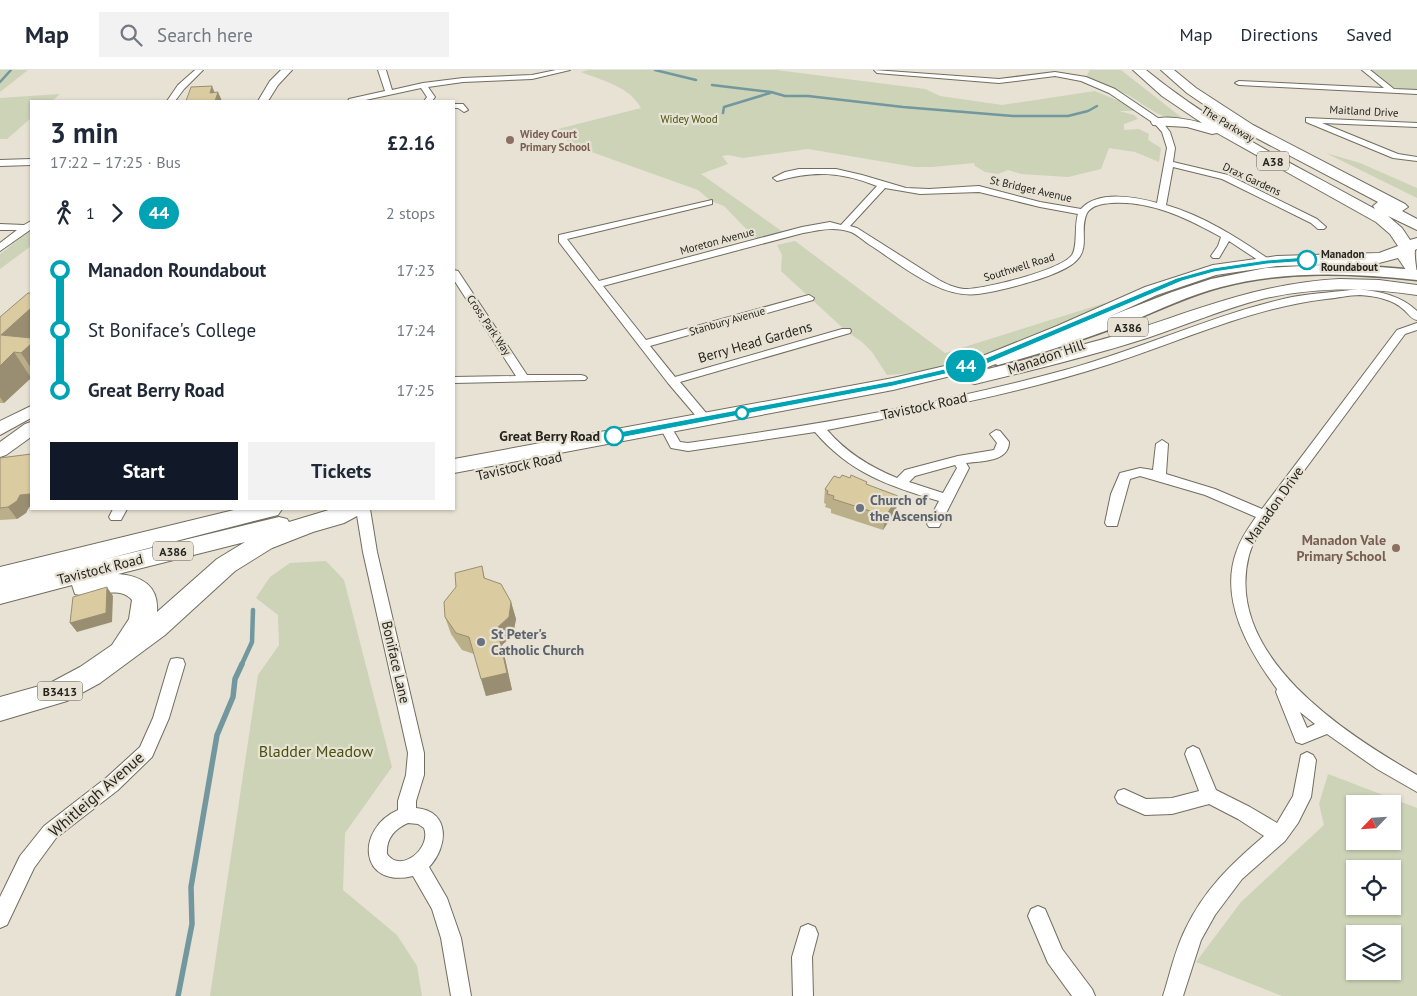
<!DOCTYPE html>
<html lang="en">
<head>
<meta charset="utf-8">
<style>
  :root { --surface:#fff; --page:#f2f2f3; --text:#1f2937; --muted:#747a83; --line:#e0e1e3; --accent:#111827 }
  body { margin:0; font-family:"PT Sans",sans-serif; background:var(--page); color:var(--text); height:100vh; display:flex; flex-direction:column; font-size:19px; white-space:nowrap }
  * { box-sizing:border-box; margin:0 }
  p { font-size:16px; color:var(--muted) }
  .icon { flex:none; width:28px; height:28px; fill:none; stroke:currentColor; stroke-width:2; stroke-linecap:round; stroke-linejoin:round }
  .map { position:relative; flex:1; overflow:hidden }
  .drawer { position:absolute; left:30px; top:30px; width:425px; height:410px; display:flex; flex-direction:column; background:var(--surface); border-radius:0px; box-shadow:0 1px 4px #0004 }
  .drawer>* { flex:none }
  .badge { padding:0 10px; border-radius:16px; font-size:18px; line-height:32px }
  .needle { width:32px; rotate:245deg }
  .fabs { position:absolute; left:1346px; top:725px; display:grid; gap:10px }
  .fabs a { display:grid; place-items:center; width:55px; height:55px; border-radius:0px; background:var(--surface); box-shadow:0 1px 4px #0004; font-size:25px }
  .map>.badge { position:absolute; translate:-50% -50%; box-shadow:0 0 0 2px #fff }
  .legs { display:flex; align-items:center; gap:8px; height:55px; padding:0 20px; font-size:16px }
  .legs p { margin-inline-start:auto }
  .summary { display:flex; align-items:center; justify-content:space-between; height:85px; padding:0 20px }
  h1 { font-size:28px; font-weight:800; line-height:38px }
  .button { display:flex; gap:10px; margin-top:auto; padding:10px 20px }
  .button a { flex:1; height:58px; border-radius:0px; background:var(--accent); color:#fff; font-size:20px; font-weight:800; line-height:58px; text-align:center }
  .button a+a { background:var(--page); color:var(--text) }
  ul { padding:0 20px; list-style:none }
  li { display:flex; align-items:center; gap:18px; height:60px; font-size:19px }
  li i { display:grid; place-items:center; width:8px; height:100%; margin:0 6px; background:currentColor }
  li i::after { content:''; width:12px; height:12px; margin:-6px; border:4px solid; border-radius:50%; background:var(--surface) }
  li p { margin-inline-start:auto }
  li:first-child i { background:linear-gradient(#0000 50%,currentColor 0) }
  li:last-child i { background:linear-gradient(currentColor 50%,#0000 0) }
  header { display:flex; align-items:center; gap:30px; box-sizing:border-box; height:70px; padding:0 25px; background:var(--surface); border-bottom:1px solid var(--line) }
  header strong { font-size:24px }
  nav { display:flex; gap:28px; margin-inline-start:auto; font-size:18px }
  .search { width:350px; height:45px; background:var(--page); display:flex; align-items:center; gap:12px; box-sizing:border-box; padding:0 18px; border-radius:0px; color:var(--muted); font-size:19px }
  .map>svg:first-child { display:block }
  .green { fill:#ccd3b7; fill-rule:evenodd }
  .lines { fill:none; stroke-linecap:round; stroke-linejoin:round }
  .stream-far2 { stroke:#72979e; stroke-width:2.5 }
  .stream-far1 { stroke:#72979e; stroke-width:4.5 }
  .stream { stroke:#72979e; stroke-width:5.5 }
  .minor-casing { stroke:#726d60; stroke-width:2 }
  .secondary-casing { stroke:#726d60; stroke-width:2 }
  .primary-casing { stroke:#726d60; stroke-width:3 }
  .trunk-casing { stroke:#726d60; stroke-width:2 }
  .minor { fill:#fff; fill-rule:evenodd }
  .secondary { fill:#fff; fill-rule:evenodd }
  .primary { fill:#fff; fill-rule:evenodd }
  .trunk { fill:#fff; fill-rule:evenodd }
  .wall { fill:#bbaf8a }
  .shaded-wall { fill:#998e71 }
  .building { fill:#dacba1; stroke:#998e71 }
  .line-1 { fill:#00a3b4; stroke:#fff }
  .education-dot { fill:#8d6e63; stroke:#e7e2d3; stroke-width:2 }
  .stop-1-dot { fill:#fff; stroke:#00a3b4; stroke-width:2.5 }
  .worship-dot { fill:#6b7280; stroke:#e7e2d3; stroke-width:2 }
  .labels { text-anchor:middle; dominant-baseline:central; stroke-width:4.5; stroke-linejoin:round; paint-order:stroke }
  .far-street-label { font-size:11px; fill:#26241f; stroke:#e7e2d3 }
  .far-park-label { font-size:11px; fill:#465210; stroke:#e7e2d3 }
  .far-education-label { font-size:11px; font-weight:bold; fill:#785e54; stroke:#e7e2d3; text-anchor:start }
  .far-stop-label { font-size:11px; font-weight:bold; fill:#26241f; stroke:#e7e2d3; text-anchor:start }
  .shield { fill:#e7e2d3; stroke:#605d55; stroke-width:1 }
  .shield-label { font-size:12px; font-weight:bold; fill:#26241f }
  .street-label { font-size:14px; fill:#26241f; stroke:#e7e2d3 }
  .stop-label { font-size:14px; font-weight:bold; fill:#26241f; stroke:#e7e2d3; text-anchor:end }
  .worship-label { font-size:14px; font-weight:bold; fill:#5b616d; stroke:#e7e2d3; text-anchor:start }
  .education-label { font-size:14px; font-weight:bold; fill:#785e54; stroke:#e7e2d3; text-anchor:end }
  .near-park-label { font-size:16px; fill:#465210; stroke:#e7e2d3 }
  .near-street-label { font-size:16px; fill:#26241f; stroke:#e7e2d3 }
</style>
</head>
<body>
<header>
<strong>Map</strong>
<div class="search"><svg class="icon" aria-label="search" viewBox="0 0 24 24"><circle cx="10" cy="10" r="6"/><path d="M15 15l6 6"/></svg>Search here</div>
<nav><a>Map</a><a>Directions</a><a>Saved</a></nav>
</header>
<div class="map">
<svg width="1417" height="926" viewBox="0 0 1417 926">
  <rect width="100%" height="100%" fill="#e7e2d3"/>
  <g class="green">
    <polygon points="0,0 28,0 0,22"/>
    <path d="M588,0H776L925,19L940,26L1002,35L1095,21L1133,37L1135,41H1119L1134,45L1138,49L1124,54V60L1139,59L1149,64L1148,70L1161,78L1159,92L1135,82L1109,78L1101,99L1068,107L1021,104L1008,100L998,104L985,102L975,96L974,93L932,97H915L808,79L743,88L728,85L722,86L728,94L701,104L783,162L757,170L724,136L711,131L698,120L572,75L554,60L641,38C629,16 603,11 581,2Z"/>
    <path d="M1090,0H1121L1186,51C1156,49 1147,34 1122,22C1110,17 1097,13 1085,9Z"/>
    <polygon points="1368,0 1417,0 1417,21 1393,19"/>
    <polygon points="60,24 52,31 31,31 31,48 7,69 0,69 0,28"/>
    <polygon points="1326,83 1360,93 1417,118 1417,128"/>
    <polygon points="31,160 31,176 0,199 0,184"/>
    <path d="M795,171L945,283L1105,233L1108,236C1059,257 1010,280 959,295C936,301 911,303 887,305L872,282L862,272L846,261L781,201L782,185L777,175Z"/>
    <polygon points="326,491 344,510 392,697 345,763 343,820 397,865 417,896 422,926 210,926 258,605 279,575 278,545 256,528 270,507 290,493"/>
    <path d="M1328,704L1417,738V926H1282L1196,892L1241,832L1324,755L1319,734ZM1355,734H1392V771H1355ZM1355,799H1392V836H1355ZM1355,864H1392V901H1355Z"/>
  </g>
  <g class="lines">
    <g class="stream-far2">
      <polyline points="655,0 696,10"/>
      <polyline points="0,12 11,0"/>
      <polyline points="712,15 771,22 785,26 808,26 903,37 1013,46 1068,46 1088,41 1097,36"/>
      <polyline points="723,43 724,37 770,23"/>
    </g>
    <polyline class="stream-far1" points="241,596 252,572 253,540"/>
    <polyline class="stream" points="178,926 192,854 191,817 217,665 233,627 235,609 242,594"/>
    <defs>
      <g id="minor">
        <polygon points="195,0 203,0 184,19 175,31 167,31 178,15"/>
        <polygon points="378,0 386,0 392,20 423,13 463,8 532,5 556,0 570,0 532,9 463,12 428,17 435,27 432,31 424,31 427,27 421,18 361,31 348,31 349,29 385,21"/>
        <path d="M874,0L999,9L1055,2L1086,7L1115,19L1161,50L1170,62L1175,78L1173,92L1228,105L1317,149L1326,157L1324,159H1318L1311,153L1222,109L1173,97L1166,135C1204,146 1238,168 1270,190V194H1264L1229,171L1219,188H1213L1211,186L1218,176L1221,167C1187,148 1150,130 1111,133C1102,134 1092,135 1087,143C1079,159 1090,177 1077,190C1063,206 1000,221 978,224C940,229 900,194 870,175C864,171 858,165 851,162C835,156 819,160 803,163L603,216L646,270L805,226L809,225L814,228L813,230L650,276L675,307L842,259H850L851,261L850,263L680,312L712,350L706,354L702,353L668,313L559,172V165L712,130V134L567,169L599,211L802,157L830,152L841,155L877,116C841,102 815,100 777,111L773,108L785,102L799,99H836L862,105L906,118L929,119L979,116L1040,132L1081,139C1098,120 1136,127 1157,133L1167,78L1162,62L1155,54L1109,23L1081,11L1055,6L999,13L877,3ZM885,118L920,124L979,122L1040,137L1078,144C1074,156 1078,176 1072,185C1061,200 983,220 964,219C955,218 946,214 939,210L857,158L850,156Z"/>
        <polygon points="1362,0 1370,0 1394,19 1417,20 1417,24 1239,15 1235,13 1239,11 1384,18"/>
        <polygon points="454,34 463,34 468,40 464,42 458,38 454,38"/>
        <polygon points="1306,48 1417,53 1417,57 1322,53 1398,84 1417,87 1417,91 1393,88 1306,52"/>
        <polygon points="31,89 31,95 0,96 0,90"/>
        <polygon points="31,151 30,160 0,181 0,173 17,160 0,160 0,154 24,155"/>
        <polygon points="454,200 458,201 527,305 581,305 585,306 587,308 585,310 454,313 454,307 516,306 454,210"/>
        <path d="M1359,219C1381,222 1400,225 1417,241V250C1411,249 1408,243 1403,239C1392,229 1375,226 1360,225C1349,225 1337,228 1326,229C1250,238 1182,271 1110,294C1018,324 922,341 827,360C847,383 870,397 897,408L905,400L958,386L994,380L997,373L990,364L996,360L1000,361L1009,372C1009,392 981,391 966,393L969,398L939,457H929L927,454L939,431C889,416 850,403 815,362L688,381L671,378L663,363L665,360H673L680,372L688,373C815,355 941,334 1065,300C1142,279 1214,244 1292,227C1314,223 1337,222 1359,219ZM955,395L957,398L943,423L909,412L915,406Z"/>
        <path d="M1417,253V260L1405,264L1269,448C1261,460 1253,471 1249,485C1223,586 1345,663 1417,705V722L1377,699L1327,664L1302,674L1296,672L1276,622L1277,619C1249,581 1218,529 1237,480C1241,468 1249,457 1256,447L1205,425L1140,406L1130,409L1117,456H1107L1105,453L1111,424L1120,403L1140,398L1153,400L1156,374L1162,370L1168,374L1166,404L1215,419L1262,439L1397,260ZM1300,642L1315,654L1307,658Z"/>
        <polygon points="113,439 127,439 121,450 111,450 109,447"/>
        <path d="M356,439H370L377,482L424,683V705L416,731V738C451,741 448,777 429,797L447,828L461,868L471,926H451L441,868L432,839L413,806C359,819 355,759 398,740V731L406,705L408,683L363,482ZM408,753L418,754L424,758C432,778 401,804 387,784C386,769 394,759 408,753Z"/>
        <polygon points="177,588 183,589 185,594 169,648 152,687 118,720 56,768 34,798 7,855 0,858 0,827 20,786 44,756 106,708 140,677 153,648 169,594 171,589"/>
        <path d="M1193,676L1199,679L1216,720L1250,737L1277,753L1293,726L1301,685L1307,682L1313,685L1316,690L1311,727L1298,753L1285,771L1242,809L1215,845L1201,870L1183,926H1163C1170,904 1175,880 1185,860C1204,820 1231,794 1264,766L1238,749L1209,734L1172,744L1145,745L1118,733L1115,727L1118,721L1124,719L1146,729L1172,728L1199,721L1185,684L1187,679Z"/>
        <polygon points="1038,836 1045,839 1062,879 1092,919 1095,926 1072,926 1048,893 1028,846 1031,839"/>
        <polygon points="808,854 815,857 818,864 812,887 813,926 793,926 792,887 801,857"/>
      </g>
      <g id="secondary">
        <polygon points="281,0 292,0 278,15 268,31 258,31 270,11"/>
        <polygon points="31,336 31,348 0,365 0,351"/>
        <polygon points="31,352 31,367 6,385 0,387 0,372 25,354"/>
      </g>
      <path id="primary" d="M1341,194L1417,200V210C1352,203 1285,200 1221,217C1190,225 1161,239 1132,251C1088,268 1044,283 998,295L992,293L989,289L992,285L1064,264L1172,222L1211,209L1266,198Z"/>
      <g id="trunk">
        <path d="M1133,0H1146C1215,57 1297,96 1375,139L1373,136L1378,132L1243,61L1187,23L1161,0H1174L1196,18L1253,55L1405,134L1408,137L1402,141L1417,149V160L1388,146L1402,158L1410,170L1417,168V179L1415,180C1414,189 1417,198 1417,207L1408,203L1398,188L1379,193L1277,196L1216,205L1157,225L1071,264L988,297L893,320L454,403V389L893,308L975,289L1057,256L1145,217L1213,195L1277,186L1379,183L1398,176L1390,164L1376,152L1217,63L1212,64L1187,57L1153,55L1151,52C1159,43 1191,50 1202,53L1162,26Z"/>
        <path d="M1340,209L1379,210L1417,215V225C1366,217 1313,217 1262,229C1223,239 1186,255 1147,268C1091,286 1033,300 975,314L968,312L965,308L968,304C1023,290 1079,277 1134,260C1205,237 1263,213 1340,209Z"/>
        <path d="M238,439H282L278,445L270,447L102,490L279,447L287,449L289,452L332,439H363L359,445L344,453L313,462L272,478L235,501L165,565L100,613L67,631L0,651V627L50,613L80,597L112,575L129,549L132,530C119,514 92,529 75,524L72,515L0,534V497ZM245,472L217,489L157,542C159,516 142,506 118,504Z"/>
      </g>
    </defs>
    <use href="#minor" class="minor-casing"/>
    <use href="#secondary" class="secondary-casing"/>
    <use href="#primary" class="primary-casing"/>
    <use href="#trunk" class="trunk-casing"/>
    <use href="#minor" class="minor"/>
    <use href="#secondary" class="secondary"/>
    <use href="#primary" class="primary"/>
    <use href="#trunk" class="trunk"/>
  </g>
  <g class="wall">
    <polygon points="31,223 31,308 4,333 0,333 0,247"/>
    <polygon points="31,384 31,437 29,437 26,443 17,449 0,450 0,388"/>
    <polygon points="840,408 867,415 896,440 883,460 831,443 831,439 825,437 826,434 824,433 825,419"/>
    <polygon points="482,496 485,509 511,532 516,549 513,565 502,575 512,620 486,626 474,584 462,580 451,564 445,547"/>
  </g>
  <g class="shaded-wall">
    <polygon points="212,16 216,26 210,23"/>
    <polygon points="218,22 222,31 215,31"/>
    <polygon points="31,238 31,298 21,283 14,282 31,308 4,333 0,327 0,296 1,265"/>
    <polygon points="31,423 31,437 29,437 26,443 17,449 8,437 20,425"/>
    <polygon points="898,426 896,440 883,460 886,446"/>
    <polygon points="107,517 113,526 112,552 77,562 70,553"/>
    <polygon points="511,532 516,549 513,565 502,575 512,620 486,626 481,609 497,558"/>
  </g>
  <g class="building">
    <polygon points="212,16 210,23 218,22 215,31 186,31 191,17"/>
    <polygon points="28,223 31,223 31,238 1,265 31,268 31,274 21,283 14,282 0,296 0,247"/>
    <polygon points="31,384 31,423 30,424 20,425 17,431 8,437 0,438 0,388"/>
    <polygon points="842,405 850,408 851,405 867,412 866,414 898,426 886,446 833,429 834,426 827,424 828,421 825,419 834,406 840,408"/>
    <polygon points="482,496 484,508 501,514 511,532 509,547 497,558 507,603 481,609 469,567 456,563 445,547 444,532 456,517 455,503"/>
    <polygon points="107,517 106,543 70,553 73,527"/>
  </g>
  <polygon class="line-1" points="1307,187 1310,188 1310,191 1267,194 1214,202 1182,211 984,295 893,316 614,369 609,366 614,363 893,311 979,291 1177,208 1213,198 1267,190"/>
  <g class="education-dot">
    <circle cx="510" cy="70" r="5"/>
    <circle cx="1396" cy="478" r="5"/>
  </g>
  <g class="stop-1-dot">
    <circle cx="1307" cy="190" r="9"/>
    <circle cx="742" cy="343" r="6"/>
    <circle cx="614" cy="366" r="9"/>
  </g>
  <g class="worship-dot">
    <circle cx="860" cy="438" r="5"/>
    <circle cx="481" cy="572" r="5"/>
  </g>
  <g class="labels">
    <g class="far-street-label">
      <text transform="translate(1364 41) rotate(3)">Maitland Drive</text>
      <text transform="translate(1228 54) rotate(31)">The Parkway</text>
      <text transform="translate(1252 109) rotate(25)">Drax Gardens</text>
      <text transform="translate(1031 119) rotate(13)">St Bridget Avenue</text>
      <text transform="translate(717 171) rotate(-15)">Moreton Avenue</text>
      <text transform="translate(1019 197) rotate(-17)">Southwell Road</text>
      <text transform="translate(727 251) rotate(-16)">Stanbury Avenue</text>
      <text transform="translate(489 255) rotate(56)">Cross Park Way</text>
    </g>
    <g class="far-park-label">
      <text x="689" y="49">Widey Wood</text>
    </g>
    <g class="far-education-label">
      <text x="520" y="64">Widey Court<tspan x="520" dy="13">Primary School</tspan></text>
    </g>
    <g class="far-stop-label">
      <text x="1321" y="184">Manadon<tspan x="1321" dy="13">Roundabout</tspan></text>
    </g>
    <g class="shield">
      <rect x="1257" y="81.5" width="32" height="19" rx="4"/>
      <rect x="1108" y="247.5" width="40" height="19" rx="4"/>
      <rect x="153" y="471.5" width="40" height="19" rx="4"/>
      <rect x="37.5" y="611.5" width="45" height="19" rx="4"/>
    </g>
    <g class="shield-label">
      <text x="1273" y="91">A38</text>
      <text x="1128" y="257">A386</text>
      <text x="173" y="481">A386</text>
      <text x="60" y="621">B3413</text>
    </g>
    <g class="street-label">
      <text transform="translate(755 272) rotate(-16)">Berry Head Gardens</text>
      <text transform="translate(1046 287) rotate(-19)">Manadon Hill</text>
      <text transform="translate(924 336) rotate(-12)">Tavistock Road</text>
      <text transform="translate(519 396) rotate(-13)">Tavistock Road</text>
      <text transform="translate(1274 435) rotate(-55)">Manadon Drive</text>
      <text transform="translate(100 499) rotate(-14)">Tavistock Road</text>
      <text transform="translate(396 592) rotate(77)">Boniface Lane</text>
    </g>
    <g class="stop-label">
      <text x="600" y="366">Great Berry Road</text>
    </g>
    <g class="worship-label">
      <text x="870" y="430">Church of<tspan x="870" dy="16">the Ascension</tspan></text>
      <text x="491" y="564">St Peter's<tspan x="491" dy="16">Catholic Church</tspan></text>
    </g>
    <g class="education-label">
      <text x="1386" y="470">Manadon Vale<tspan x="1386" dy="16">Primary School</tspan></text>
    </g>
    <g class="near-park-label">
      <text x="316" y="681">Bladder Meadow</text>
    </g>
    <g class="near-street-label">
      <text transform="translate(96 724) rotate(-41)">Whitleigh Avenue</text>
    </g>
  </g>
</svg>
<div class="fabs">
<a><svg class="needle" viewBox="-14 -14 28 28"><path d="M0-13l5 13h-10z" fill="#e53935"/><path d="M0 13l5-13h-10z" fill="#747a83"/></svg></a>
<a><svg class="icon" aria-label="locate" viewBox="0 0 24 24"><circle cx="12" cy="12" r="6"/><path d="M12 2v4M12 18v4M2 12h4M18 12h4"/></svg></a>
<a><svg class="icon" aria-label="layers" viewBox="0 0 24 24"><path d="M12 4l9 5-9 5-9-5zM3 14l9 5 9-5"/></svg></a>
</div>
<b class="badge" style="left:966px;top:296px;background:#00a3b4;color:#fff">44</b>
<section class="drawer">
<div class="summary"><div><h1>3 min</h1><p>17:22 – 17:25 · Bus</p></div><b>£2.16</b></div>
<div class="legs"><svg class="icon" aria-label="walk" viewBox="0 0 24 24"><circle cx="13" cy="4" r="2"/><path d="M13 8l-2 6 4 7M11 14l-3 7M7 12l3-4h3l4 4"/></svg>1<svg class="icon" aria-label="forward" viewBox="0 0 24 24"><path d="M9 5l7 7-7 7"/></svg><b class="badge" style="background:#00a3b4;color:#fff">44</b><p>2 stops</p></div>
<ul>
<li><i style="color:#00a3b4"></i><b>Manadon Roundabout</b><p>17:23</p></li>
<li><i style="color:#00a3b4"></i><span>St Boniface's College</span><p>17:24</p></li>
<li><i style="color:#00a3b4"></i><b>Great Berry Road</b><p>17:25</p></li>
</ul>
<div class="button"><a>Start</a><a>Tickets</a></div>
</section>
</div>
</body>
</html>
